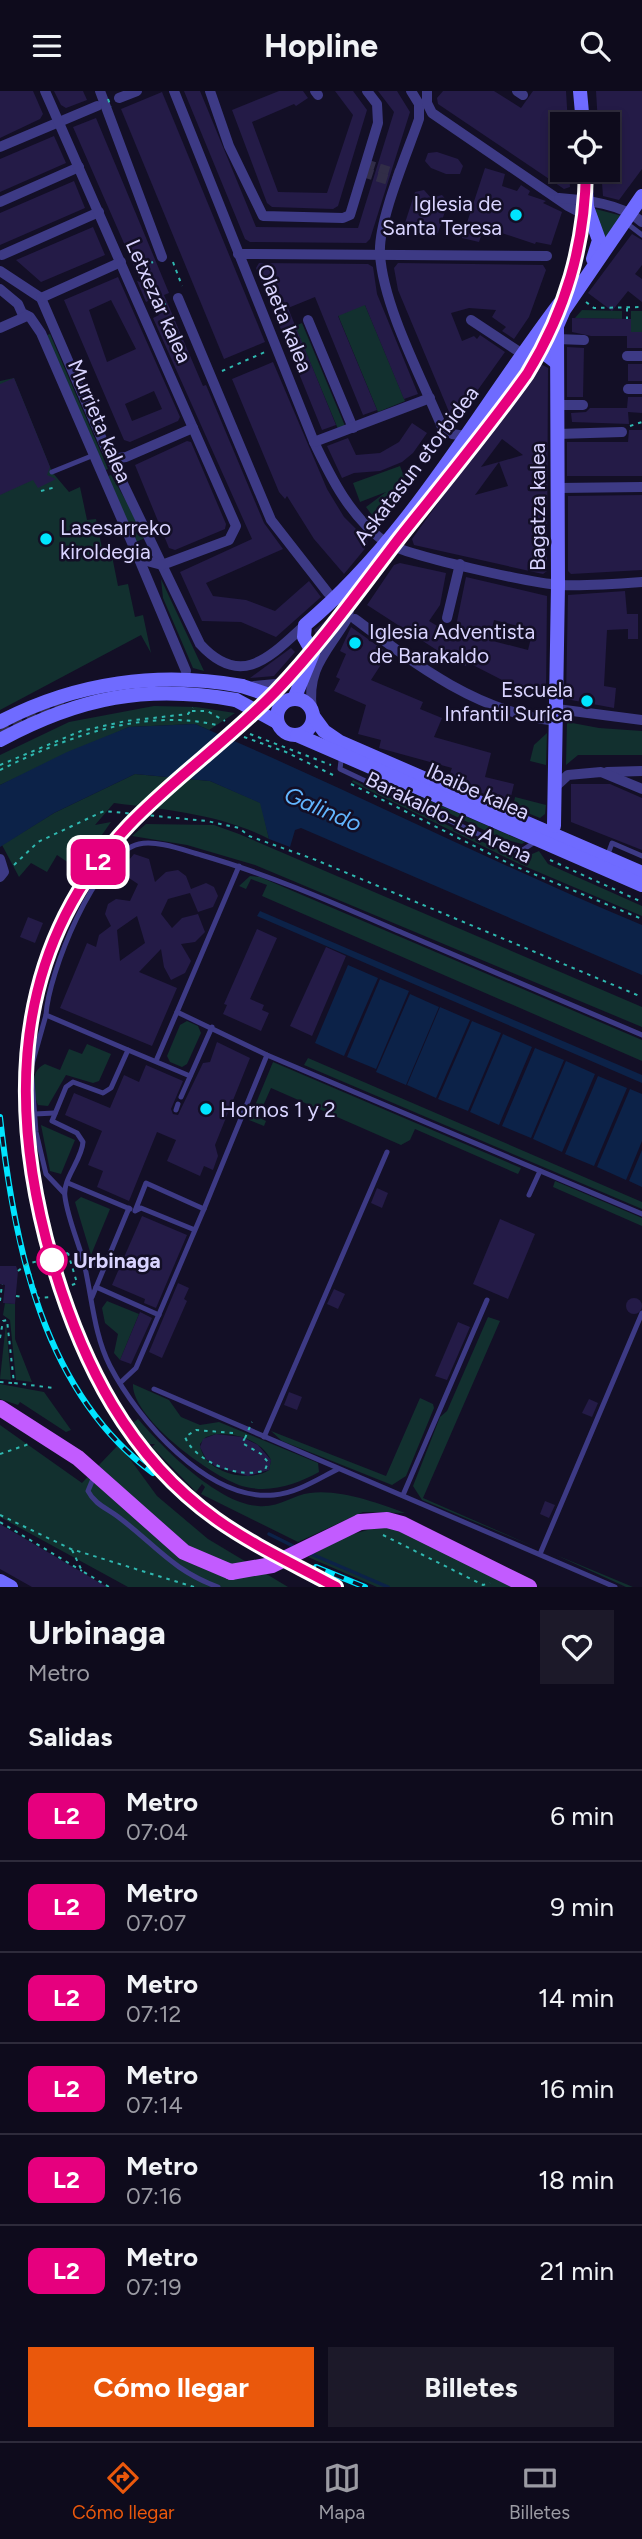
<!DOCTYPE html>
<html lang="es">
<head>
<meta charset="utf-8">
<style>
  :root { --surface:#0e0b1c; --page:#1c1929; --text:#f1f3f6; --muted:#9b9ba3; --line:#2e2b3b; --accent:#ea580c }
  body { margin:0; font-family:Figtree,sans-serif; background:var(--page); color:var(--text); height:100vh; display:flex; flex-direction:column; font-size:26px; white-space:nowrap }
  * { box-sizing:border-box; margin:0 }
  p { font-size:23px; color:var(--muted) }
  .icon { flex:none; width:38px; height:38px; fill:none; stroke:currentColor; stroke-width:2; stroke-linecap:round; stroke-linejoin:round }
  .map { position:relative; height:1496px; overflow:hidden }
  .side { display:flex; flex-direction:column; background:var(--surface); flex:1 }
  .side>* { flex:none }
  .badge { padding:0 14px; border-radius:10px; font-size:24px; line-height:46px }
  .fabs { position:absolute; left:550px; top:21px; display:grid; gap:14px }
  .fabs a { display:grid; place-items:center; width:70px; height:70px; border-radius:0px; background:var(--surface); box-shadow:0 4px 10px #0003,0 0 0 2px var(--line); font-size:35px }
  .map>.badge { position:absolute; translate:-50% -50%; box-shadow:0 0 0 4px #fff }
  h2 { padding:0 28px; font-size:26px; line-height:63px }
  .round { display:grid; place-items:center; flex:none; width:74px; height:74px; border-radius:0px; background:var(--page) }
  .overview { display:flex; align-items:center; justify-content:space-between; height:119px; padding:0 28px }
  h1 { font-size:33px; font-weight:700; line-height:52px }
  .action { display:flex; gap:14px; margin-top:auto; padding:14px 28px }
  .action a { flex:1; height:80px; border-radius:0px; background:var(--accent); color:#fff; font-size:28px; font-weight:700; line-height:80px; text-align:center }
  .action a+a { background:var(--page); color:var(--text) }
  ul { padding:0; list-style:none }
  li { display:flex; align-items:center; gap:21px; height:91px; padding:0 28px; border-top:2px solid var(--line) }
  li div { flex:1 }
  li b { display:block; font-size:26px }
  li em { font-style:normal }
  li .badge { min-width:77px; font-weight:700; text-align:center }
  header { display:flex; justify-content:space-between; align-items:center; height:91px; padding:0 28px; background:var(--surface); font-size:32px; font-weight:700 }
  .menu { display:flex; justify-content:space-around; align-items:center; height:98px; border-top:2px solid var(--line); background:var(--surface); font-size:19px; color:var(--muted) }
  .menu a { display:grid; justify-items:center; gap:4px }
  .menu .on { color:var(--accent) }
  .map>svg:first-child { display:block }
  .green { fill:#12302f; fill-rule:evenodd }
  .water { fill:#0c2248 }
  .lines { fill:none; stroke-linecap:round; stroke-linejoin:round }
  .stream { stroke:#0c2248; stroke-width:3.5 }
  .building { fill:#241b47; fill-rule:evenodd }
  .street-tunnel { stroke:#312d47; stroke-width:10; stroke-dasharray:10 5; stroke-linecap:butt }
  .path { stroke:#2fb8b0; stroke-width:2; stroke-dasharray:3.5 5; stroke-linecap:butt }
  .lane { stroke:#3d3a85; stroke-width:5 }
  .street { stroke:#3d3a85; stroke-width:10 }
  .secondary { stroke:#6f6bff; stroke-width:14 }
  .primary { stroke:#c25bff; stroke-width:16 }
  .rail-casing { stroke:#00e5ff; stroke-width:6 }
  .rail { stroke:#130f26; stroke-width:3.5; stroke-dasharray:10; stroke-linecap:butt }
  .path-bridge { stroke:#2fb8b0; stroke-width:2; stroke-dasharray:3.5 5; stroke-linecap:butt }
  .secondary-bridge { stroke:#6f6bff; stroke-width:14 }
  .primary-bridge { stroke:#c25bff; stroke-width:16 }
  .line-casing { stroke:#fff; stroke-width:16 }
  .line { stroke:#e6007e; stroke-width:10 }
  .poi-dot { fill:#00e5ff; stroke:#130f26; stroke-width:2.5 }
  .stop-dot { fill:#fff; stroke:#e6007e; stroke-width:3.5 }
  .labels { text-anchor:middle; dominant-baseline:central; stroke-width:5; stroke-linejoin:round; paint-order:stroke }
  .poi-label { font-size:21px; fill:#d9d4ff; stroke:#130f26; text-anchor:start }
  .street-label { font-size:21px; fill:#d9d4ff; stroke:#130f26 }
  .stop-label { font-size:21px; font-weight:bold; fill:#d9d4ff; stroke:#130f26; text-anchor:start }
  .water-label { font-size:23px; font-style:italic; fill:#62b6ff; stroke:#130f26 }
</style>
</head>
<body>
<header><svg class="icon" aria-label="menu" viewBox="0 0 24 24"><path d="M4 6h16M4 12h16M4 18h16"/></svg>Hopline<svg class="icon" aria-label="search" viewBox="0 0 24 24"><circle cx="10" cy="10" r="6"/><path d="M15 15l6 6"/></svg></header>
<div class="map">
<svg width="642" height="1496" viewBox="0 0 642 1496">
  <rect width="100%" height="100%" fill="#130f26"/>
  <g class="green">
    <polygon points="592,117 626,126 601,162"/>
    <polygon points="360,187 365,214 405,310 378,321 328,200"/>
    <polygon points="582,219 622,220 622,228 575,227"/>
    <rect x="631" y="220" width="11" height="21"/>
    <polygon points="302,232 345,335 338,338 295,235"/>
    <polygon points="50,243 108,378 105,379 47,244"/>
    <polygon points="14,287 52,381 69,401 80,396 87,429 96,428 103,462 111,460 118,495 128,493 135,526 143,524 151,562 141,544 0,619 0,290"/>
    <polygon points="400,375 407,394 388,401 396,414 375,428 366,416 386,401 360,411 353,392"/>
    <polygon points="111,384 147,446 136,451 108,385"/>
    <polygon points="161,488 204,580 193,577 163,507"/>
    <polygon points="154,615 196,616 235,622 209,639 195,633 129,636 0,694 0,664 69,631"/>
    <polygon points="567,631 599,637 642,640 642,664 578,664 566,674"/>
    <polygon points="547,642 546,674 530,670 534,654"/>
    <polygon points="359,679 525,751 522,753 503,748"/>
    <path d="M135,683L210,690L261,712L269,748C220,723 168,719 114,712L95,734L111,731L78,778L57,764L47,781L31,772L19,786L2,754L54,722Z"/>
    <polygon points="353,689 510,764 525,766 539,760 548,773 642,815 642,825 517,772 352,691"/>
    <polygon points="515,706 546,714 545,723 540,727 513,716"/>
    <polygon points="146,733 214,734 239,743 642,916 642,936 255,774 187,754 132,745"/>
    <polygon points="250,785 260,786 642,949 642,970 262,805 267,794 251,788 246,798 239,795"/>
    <polygon points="187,930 198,935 201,942 187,973 182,976 170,971 167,965 180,934"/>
    <path d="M87,953L111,963L99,990L93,992L66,984L48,1015L38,1014C33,1001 29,980 45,973L60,979L69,958L82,963Z"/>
    <polygon points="308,967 642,1111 642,1118 304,974"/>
    <polygon points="273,971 521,1077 518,1083 415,1038 410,1049 401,1054 271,997 258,1026 266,1030 264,1035 249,1029"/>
    <polygon points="41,1034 75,1049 61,1083 50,1080"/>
    <polygon points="555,1090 642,1127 642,1135 553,1096"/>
    <polygon points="81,1106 110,1118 91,1164 75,1111"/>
    <polygon points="107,1210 139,1223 120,1269 114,1262 118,1243 105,1232 102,1217"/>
    <polygon points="5,1212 15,1213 15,1248 32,1291 16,1289 10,1229 3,1224"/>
    <polygon points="488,1226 500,1230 423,1407 535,1456 422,1409 413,1395 440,1326 447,1320"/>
    <polygon points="6,1232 11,1289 0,1288"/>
    <polygon points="0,1293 44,1301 71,1339 66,1341 20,1311 18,1314 0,1308"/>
    <path d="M133,1293L169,1309L181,1326L200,1334L219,1331L318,1372L319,1381C297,1393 272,1402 246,1396C215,1389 131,1327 133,1293ZM216,1343C237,1342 261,1349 271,1369L269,1379C248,1393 202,1381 200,1353L206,1346Z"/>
    <polygon points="420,1307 433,1313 434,1317 406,1385 392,1394 282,1350 271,1340 386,1385"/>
    <path d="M138,1328C164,1358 217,1412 258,1415C279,1417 293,1404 310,1402C340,1398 378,1412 405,1422L363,1421L298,1451L201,1403L205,1396L202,1393L196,1401L152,1356L155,1353H149L133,1332Z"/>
    <polygon points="0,1334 82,1392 119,1353 157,1405 208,1448 288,1496 128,1496 0,1426"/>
    <polygon points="382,1435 417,1445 514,1496 377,1496 308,1466 346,1445"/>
    <polygon points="556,1464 633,1496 626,1496"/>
  </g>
  <g class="water">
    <path d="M195,633C345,697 491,771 642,834V884L301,737L295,739L290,756L269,748L260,712L210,690L135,683L54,722L0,756V694L67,661L129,636Z"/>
    <polygon points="260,820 642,984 642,992 257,825"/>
    <polygon points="348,874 378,887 344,965 315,952"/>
    <polygon points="380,888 409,900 376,978 347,966"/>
    <polygon points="410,903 439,916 406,994 376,981"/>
    <polygon points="440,916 470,929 436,1007 407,994"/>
    <polygon points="472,930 501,942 468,1020 438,1008"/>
    <polygon points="503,943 532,956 499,1034 470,1021"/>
    <polygon points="535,957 564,969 531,1047 502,1035"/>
    <polygon points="566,970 595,983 562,1061 533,1048"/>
    <polygon points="598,985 627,997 594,1075 565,1063"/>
    <polygon points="630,998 642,1003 642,1050 626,1089 597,1076"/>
    <polygon points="642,1059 642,1096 629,1090"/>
  </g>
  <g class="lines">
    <g class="stream">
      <polyline points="269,1443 295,1456"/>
      <polyline points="309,1462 388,1496"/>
    </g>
  </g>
  <g class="building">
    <polygon points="0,0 33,0 43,23 40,28 0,47"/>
    <polygon points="54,0 83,0 87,9 66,17 61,14"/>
    <polygon points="184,0 200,0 256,136 358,137 394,21 378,0 397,0 410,21 370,148 366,152 250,151 245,148"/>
    <polygon points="279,0 303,0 308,7 296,15 294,13 252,31 278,101 327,102 353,24 335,0 353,0 367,19 338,115 333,118 272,116 267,112 232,19"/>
    <polygon points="443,0 494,0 521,17 533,0 566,0 568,33 562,33 562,79 569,79 570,96 564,98 438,13 437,7"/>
    <polygon points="596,0 642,0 642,78 619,109 603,105 601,79 607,79 607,33 598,33"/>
    <polygon points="162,1 265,251 224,268 121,18"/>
    <polygon points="96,27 169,202 164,204 203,295 206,294 264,432 283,458 206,492 213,505 246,509 275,520 309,490 321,506 276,546 241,531 202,530 180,481 252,448 153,227 159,224 150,209 146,211 137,190 141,191 73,36"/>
    <polygon points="54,45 66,72 0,101 0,68"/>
    <polygon points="437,61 458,68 463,75 460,83 446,83 431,77 425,70 428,62"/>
    <polygon points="485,77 505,83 502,95 517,100 521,94 530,100 528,104 546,110 543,112 562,121 551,154 536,151 535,153 484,136 479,151 462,147"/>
    <polygon points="74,90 85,117 0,154 0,122"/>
    <polygon points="424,99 431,107 442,104 448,111 438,142 429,144 421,135 410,138 405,132 415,101"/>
    <polygon points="93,136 105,164 41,191 16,169"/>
    <polygon points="632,143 642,149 642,174 635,183 642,188 642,211 628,200 612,220 588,202"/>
    <polygon points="259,172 368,173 373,176 377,203 418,303 404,308 365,214 338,225 377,319 363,324 315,206 288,217 336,334 322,339 256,177"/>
    <polygon points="398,172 543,174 546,179 529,226 514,248 502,240 506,236 492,226 496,219 469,217 451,222 462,250 474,245 477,248 480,244 505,261 457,328 452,328 398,199 394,177"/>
    <path d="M118,186L180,326L178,330L130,351L124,349L64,209ZM111,209L136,258L107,271L89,219ZM154,300L162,318L132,330L125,313Z"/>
    <polygon points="572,227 631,228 631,241 642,241 642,257 627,257 627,245 591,245 572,241"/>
    <polygon points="567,256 584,257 583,306 567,306"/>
    <polygon points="273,271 327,398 344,426 367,449 368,454 344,483 314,448 287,405 285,408 279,401 232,288"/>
    <path d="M539,272L548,277L547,480L543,483L414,454L412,448ZM502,348L523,364L499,371L508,395L475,404L499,371L481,376Z"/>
    <rect x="628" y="273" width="14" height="17"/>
    <polygon points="14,287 50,376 47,384 56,388 38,397 33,389 0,404 0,293"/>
    <polygon points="628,306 642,306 642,322 628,321 629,333 572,331 571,322 586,321 590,317 627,317"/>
    <polygon points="412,332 427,342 413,362 402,371 380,380 354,382 342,387 327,355 348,347 356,364 380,362 399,351"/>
    <polygon points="629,339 642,339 642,385 567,385 567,351 628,351"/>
    <polygon points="187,350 191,351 226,433 225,438 175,459 169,457 135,374"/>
    <polygon points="642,404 642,479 571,483 568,480 568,405"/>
    <path d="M400,472L446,482L440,514L429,530L454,545L466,486L547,505L546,603L506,591L467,571L466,575L446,565L367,514L394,474ZM494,529L533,539L528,559L489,549Z"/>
    <polygon points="625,500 627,523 638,523 638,548 628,548 628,538 607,539 604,595 616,597 614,617 566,608 568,504"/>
    <polygon points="338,519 319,553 314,539"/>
    <polygon points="351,536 392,565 385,574 382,572 371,589 423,611 420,618 442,627 434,646 491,662 485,686 514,693 509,714 448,687 452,677 379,657 381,649 358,643 366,614 334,600 340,588 336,586 346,563 340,560"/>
    <polygon points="291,557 295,561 274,585 250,587"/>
    <polygon points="571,693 610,693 642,707 642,759 571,731"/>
    <path d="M134,763L149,768L155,791L166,781L178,779L186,785L191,798L206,792L214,796L218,805L213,816L198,821L190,802L168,808L161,823L172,837L182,827L198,823L205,841L195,851L181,853L191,870L185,882L171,889L164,876L161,858L139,881L177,897L152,955L60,917L87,852L96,856L99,844L111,835L105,823L108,813L116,808L130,810L138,793L126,785L124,775ZM137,825L145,852L120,870L117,839Z"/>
    <polygon points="28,826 43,832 35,852 20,846"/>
    <polygon points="257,838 277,847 250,908 264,914 262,919 269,922 261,940 223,923 227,914 224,913"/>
    <polygon points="326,856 346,865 312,945 290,935"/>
    <polygon points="217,951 250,967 215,1054 218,1065 213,1079 204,1075 200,1085 167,1070 176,1049 157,1041 129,1110 97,1096 103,1080 88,1074 102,1040 65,1024 74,1002 110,1017 124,984 139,991 146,974 183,990 171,1018 173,1023 178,1024 203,972 210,971"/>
    <polygon points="377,1097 388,1102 382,1117 371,1112"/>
    <polygon points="142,1125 187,1144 156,1217 144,1212 145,1208 112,1194"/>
    <polygon points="500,1128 535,1143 508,1208 473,1193"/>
    <polygon points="0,1175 16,1175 18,1180 15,1213 3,1212 5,1194 0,1193"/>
    <polygon points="178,1192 189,1197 184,1208 187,1210 162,1267 149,1261"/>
    <polygon points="334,1198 345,1203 338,1218 327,1213"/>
    <circle cx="634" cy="1215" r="8"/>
    <polygon points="140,1221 152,1227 131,1273 120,1269"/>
    <polygon points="458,1231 470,1236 447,1289 435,1285"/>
    <polygon points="289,1301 302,1306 297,1319 284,1314"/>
    <polygon points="589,1308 598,1312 592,1326 582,1322"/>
    <polygon points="216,1343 242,1346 258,1354 271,1369 269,1379 248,1385 216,1376 206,1368 200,1356 203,1348"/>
    <polygon points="545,1410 555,1414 549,1427 540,1423"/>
    <polygon points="0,1433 107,1496 32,1496 0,1478"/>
  </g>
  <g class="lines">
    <g class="street-tunnel">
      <polyline points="365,73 400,84"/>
      <polyline points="363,81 398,92"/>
      <polyline points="0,641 67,611"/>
    </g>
    <g class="path">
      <polyline points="173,171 182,195"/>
      <polyline points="136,179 153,171"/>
      <polyline points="586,211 594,217 642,216"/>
      <polyline points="627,217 627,228"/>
      <polyline points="155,218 169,211"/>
      <polyline points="222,280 265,261"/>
      <polyline points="630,335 642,331"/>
      <polyline points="41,400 56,396"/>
      <polyline points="496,538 531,547"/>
      <polyline points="192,620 207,620 225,630"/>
      <polyline points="250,643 331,674"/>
      <polyline points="244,646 286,661 333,684"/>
      <polyline points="0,674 81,640 126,630 188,623 193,617"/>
      <path d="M0,679C67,646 142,617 217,634"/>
      <polyline points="351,693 512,774 642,828"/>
      <polyline points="550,769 642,811"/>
      <polyline points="14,774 38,751 104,720 207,730 239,737 249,745 316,769 642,906"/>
      <polyline points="54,1166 56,1170"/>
      <polyline points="41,1169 42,1173"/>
      <polyline points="27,1173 38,1207 53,1206"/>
      <polyline points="64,1197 77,1192 68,1162"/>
      <polyline points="16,1205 22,1206"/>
      <polyline points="0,1210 2,1193"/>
      <polyline points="0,1247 3,1230 7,1229 14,1292 54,1297"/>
      <polyline points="0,1291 13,1292"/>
      <path d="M233,1342L196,1339L185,1346C195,1371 241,1389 265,1379L268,1371L261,1363L242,1352L245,1347"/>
      <polyline points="0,1363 29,1353"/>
      <polyline points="0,1424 71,1458 194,1496"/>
      <polyline points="0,1431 82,1480"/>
      <polyline points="383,1444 483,1494 490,1492"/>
      <polyline points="72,1459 82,1480 109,1496"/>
    </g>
    <g class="lane">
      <polyline points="625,131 642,144"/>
      <polyline points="52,381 94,364"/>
      <polyline points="341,670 340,678 510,758 521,760 538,749"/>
      <polyline points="607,766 612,752 642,765"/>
      <polyline points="239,775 177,921 267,964 642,1123"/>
      <polyline points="46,924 31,977 36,1041 46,1083 64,1102"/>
      <path d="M128,959L46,924C48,884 95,763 139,753C157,749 183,759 201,764C271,784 336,813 403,842C483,876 562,910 642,944"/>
      <polyline points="156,970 177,921"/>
      <path d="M190,985L128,959L111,997L103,1002L73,991L66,996L52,1030L77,1042L83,1051C82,1069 62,1088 65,1106C68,1128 78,1150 84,1172C92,1206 94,1244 110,1275C138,1329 207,1410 274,1404C297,1402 318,1388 338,1378"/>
      <polyline points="181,1006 212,936"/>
      <polyline points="176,1019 178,1013"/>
      <polyline points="34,1023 55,1022"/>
      <polyline points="68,1092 130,1118"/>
      <polyline points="529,1104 540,1080"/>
      <polyline points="204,1118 267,964"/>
      <polyline points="83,1169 97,1174 107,1170"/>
      <polyline points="96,1196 159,1224"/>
      <polyline points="92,1206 129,1117"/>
      <polyline points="120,1292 136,1277 204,1118 146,1092 135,1120 141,1117 195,1139"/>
      <polyline points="154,1298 615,1496"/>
      <polyline points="264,1346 387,1061"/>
      <path d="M95,1383L88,1400C95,1414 109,1418 121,1428C156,1455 174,1480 218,1496"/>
      <polyline points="403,1404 487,1209"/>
      <polyline points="540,1463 642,1222"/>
    </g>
    <g class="street">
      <polyline points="100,0 162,166"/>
      <path d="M174,0L314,351C332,389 350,425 385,451C403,464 535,493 561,494C588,495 615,493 642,491"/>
      <polyline points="210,0 229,55 263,125 343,127 350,124 378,32 377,13 367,0"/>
      <polyline points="315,0 318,4"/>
      <path d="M411,0L419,13V28C407,63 378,129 380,163C383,215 422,288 442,336L452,343L466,345"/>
      <polyline points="427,0 427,12 432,22 568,115 591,127"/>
      <polyline points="517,0 523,4"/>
      <polyline points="119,7 137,0"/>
      <polyline points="0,56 97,15"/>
      <path d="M559,107C586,109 623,113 642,131"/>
      <polyline points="0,111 79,76"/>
      <polyline points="238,163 547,165"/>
      <polyline points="2,164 99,121"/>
      <path d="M0,180L41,207L104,353L200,553C241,598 270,566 305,534"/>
      <polyline points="0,198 18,213 22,222 30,226 41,242 139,468 162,474 229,449 236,435 45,0"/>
      <polyline points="41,207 121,171"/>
      <polyline points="178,207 271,429 328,502"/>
      <polyline points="308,229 353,337"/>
      <polyline points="471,229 524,264"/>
      <polyline points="0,237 27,225"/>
      <polyline points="557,248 584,249"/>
      <polyline points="627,265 642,265"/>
      <polyline points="628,298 642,298"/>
      <polyline points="558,314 583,314"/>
      <polyline points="558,343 622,341"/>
      <polyline points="314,351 430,307"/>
      <polyline points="111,368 126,366 193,337"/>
      <polyline points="558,397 642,396"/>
      <polyline points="139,468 186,580"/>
      <polyline points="447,527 460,473"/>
      <path d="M355,528C416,574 479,622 556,630"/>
      <polyline points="254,595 286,592 306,579"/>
      <polyline points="557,618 642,629"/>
      <path d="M312,619C306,576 328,561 348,526L349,518L337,507"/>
      <polyline points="607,681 642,680"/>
      <polyline points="555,696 568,684 601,681 642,698"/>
      <polyline points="0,768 4,781 0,786"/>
    </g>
    <g class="secondary">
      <polyline points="580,0 583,33"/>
      <polyline points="585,79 587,116 599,149 593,168"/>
      <polyline points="524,264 544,262 557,272"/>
      <polyline points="242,595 269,604 282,613"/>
      <path d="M294,608L313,562L304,546L305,534C411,445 477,321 560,212"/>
      <circle cx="295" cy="626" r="18"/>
      <polyline points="236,609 277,631"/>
      <polyline points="313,625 324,640 340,651 642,782"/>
      <polyline points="297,644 642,794"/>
      <polyline points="554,735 558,494 557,235 564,219 642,105"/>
      <polyline points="0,1490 11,1496"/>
    </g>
    <g class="primary">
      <polyline points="0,1317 78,1367 184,1461 231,1481"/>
      <polyline points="360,1431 387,1429 402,1433 529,1496"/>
    </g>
    <defs>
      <g id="rail">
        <path d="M244,631C181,687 113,737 71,813C41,868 24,931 24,993C22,1117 75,1291 162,1381C211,1433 274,1463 336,1496"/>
        <path d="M0,1026C14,1154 43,1301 153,1382"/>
        <polyline points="316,1476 365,1496"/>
      </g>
    </defs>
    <use href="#rail" class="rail-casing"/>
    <use href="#rail" class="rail"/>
    <g class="path-bridge">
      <polyline points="108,8 111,16"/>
      <polyline points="18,1180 27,1173 68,1162"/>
      <polyline points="245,1347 252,1331"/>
    </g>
    <g class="secondary-bridge">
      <path d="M0,631C76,591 159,580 242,595"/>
      <path d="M0,649C80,606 147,593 236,609"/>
    </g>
    <polyline class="primary-bridge" points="231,1481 272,1474 360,1431"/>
  </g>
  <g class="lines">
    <defs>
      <path id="line" d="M336,1496C296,1474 254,1455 216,1428C128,1365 82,1272 52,1170C7,1013 12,858 129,734C175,686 230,648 276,600C321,553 360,498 400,446C443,392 487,339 527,283C566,219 585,154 586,79"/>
    </defs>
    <use href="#line" class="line-casing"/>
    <use href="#line" class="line"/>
  </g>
  <g class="poi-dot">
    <circle cx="516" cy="124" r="7"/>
    <circle cx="46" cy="448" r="7"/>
    <circle cx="355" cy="552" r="7"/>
    <circle cx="587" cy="610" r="7"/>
    <circle cx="206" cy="1018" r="7"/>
  </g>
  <circle class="stop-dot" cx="52" cy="1169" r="14"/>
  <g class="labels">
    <g class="poi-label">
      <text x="502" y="112" text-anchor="end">Iglesia de<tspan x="502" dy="24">Santa Teresa</tspan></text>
      <text x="60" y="436">Lasesarreko<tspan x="60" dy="24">kiroldegia</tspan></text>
      <text x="369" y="540">Iglesia Adventista<tspan x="369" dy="24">de Barakaldo</tspan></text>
      <text x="573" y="598" text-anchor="end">Escuela<tspan x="573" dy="24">Infantil Surica</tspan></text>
      <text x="220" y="1018">Hornos 1 y 2</text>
    </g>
    <g class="street-label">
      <text transform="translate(159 210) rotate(66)">Letxezar kalea</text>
      <text transform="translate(285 227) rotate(68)">Olaeta kalea</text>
      <text transform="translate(100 330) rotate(67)">Murrieta kalea</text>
      <text transform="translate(416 374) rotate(-53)">Askatasun etorbidea</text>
      <text transform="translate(537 416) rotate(-90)">Bagatza kalea</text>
      <text transform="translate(478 700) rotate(24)">Ibaibe kalea</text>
      <text transform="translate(449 726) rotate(26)">Barakaldo-La Arena</text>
    </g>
    <g class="stop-label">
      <text x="73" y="1169">Urbinaga</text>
    </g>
    <g class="water-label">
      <text transform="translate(323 718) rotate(23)">Galindo</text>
    </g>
  </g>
</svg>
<div class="fabs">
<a><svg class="icon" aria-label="locate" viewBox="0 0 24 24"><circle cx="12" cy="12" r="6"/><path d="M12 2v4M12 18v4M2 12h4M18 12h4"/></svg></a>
</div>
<b class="badge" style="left:98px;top:771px;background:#e6007e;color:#fff">L2</b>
</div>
<section class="side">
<div class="overview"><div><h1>Urbinaga</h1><p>Metro</p></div><a class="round"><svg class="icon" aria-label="heart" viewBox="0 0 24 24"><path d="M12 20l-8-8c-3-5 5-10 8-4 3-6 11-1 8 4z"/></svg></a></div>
<h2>Salidas</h2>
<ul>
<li><span class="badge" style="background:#e6007e;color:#fff">L2</span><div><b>Metro</b><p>07:04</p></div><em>6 min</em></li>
<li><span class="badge" style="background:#e6007e;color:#fff">L2</span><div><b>Metro</b><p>07:07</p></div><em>9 min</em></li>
<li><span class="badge" style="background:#e6007e;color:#fff">L2</span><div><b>Metro</b><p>07:12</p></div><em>14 min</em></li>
<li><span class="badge" style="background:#e6007e;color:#fff">L2</span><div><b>Metro</b><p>07:14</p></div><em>16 min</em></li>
<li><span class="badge" style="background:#e6007e;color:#fff">L2</span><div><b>Metro</b><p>07:16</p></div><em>18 min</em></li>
<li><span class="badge" style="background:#e6007e;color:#fff">L2</span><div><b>Metro</b><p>07:19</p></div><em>21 min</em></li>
</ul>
<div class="action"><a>Cómo llegar</a><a>Billetes</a></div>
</section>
<nav class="menu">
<a class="on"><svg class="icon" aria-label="directions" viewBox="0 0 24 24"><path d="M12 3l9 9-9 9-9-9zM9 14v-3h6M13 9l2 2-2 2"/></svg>Cómo llegar</a>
<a><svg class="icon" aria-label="map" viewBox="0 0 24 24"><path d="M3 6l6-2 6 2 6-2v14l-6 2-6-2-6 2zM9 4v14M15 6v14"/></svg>Mapa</a>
<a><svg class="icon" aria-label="tickets" viewBox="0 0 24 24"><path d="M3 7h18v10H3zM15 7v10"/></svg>Billetes</a>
</nav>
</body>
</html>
